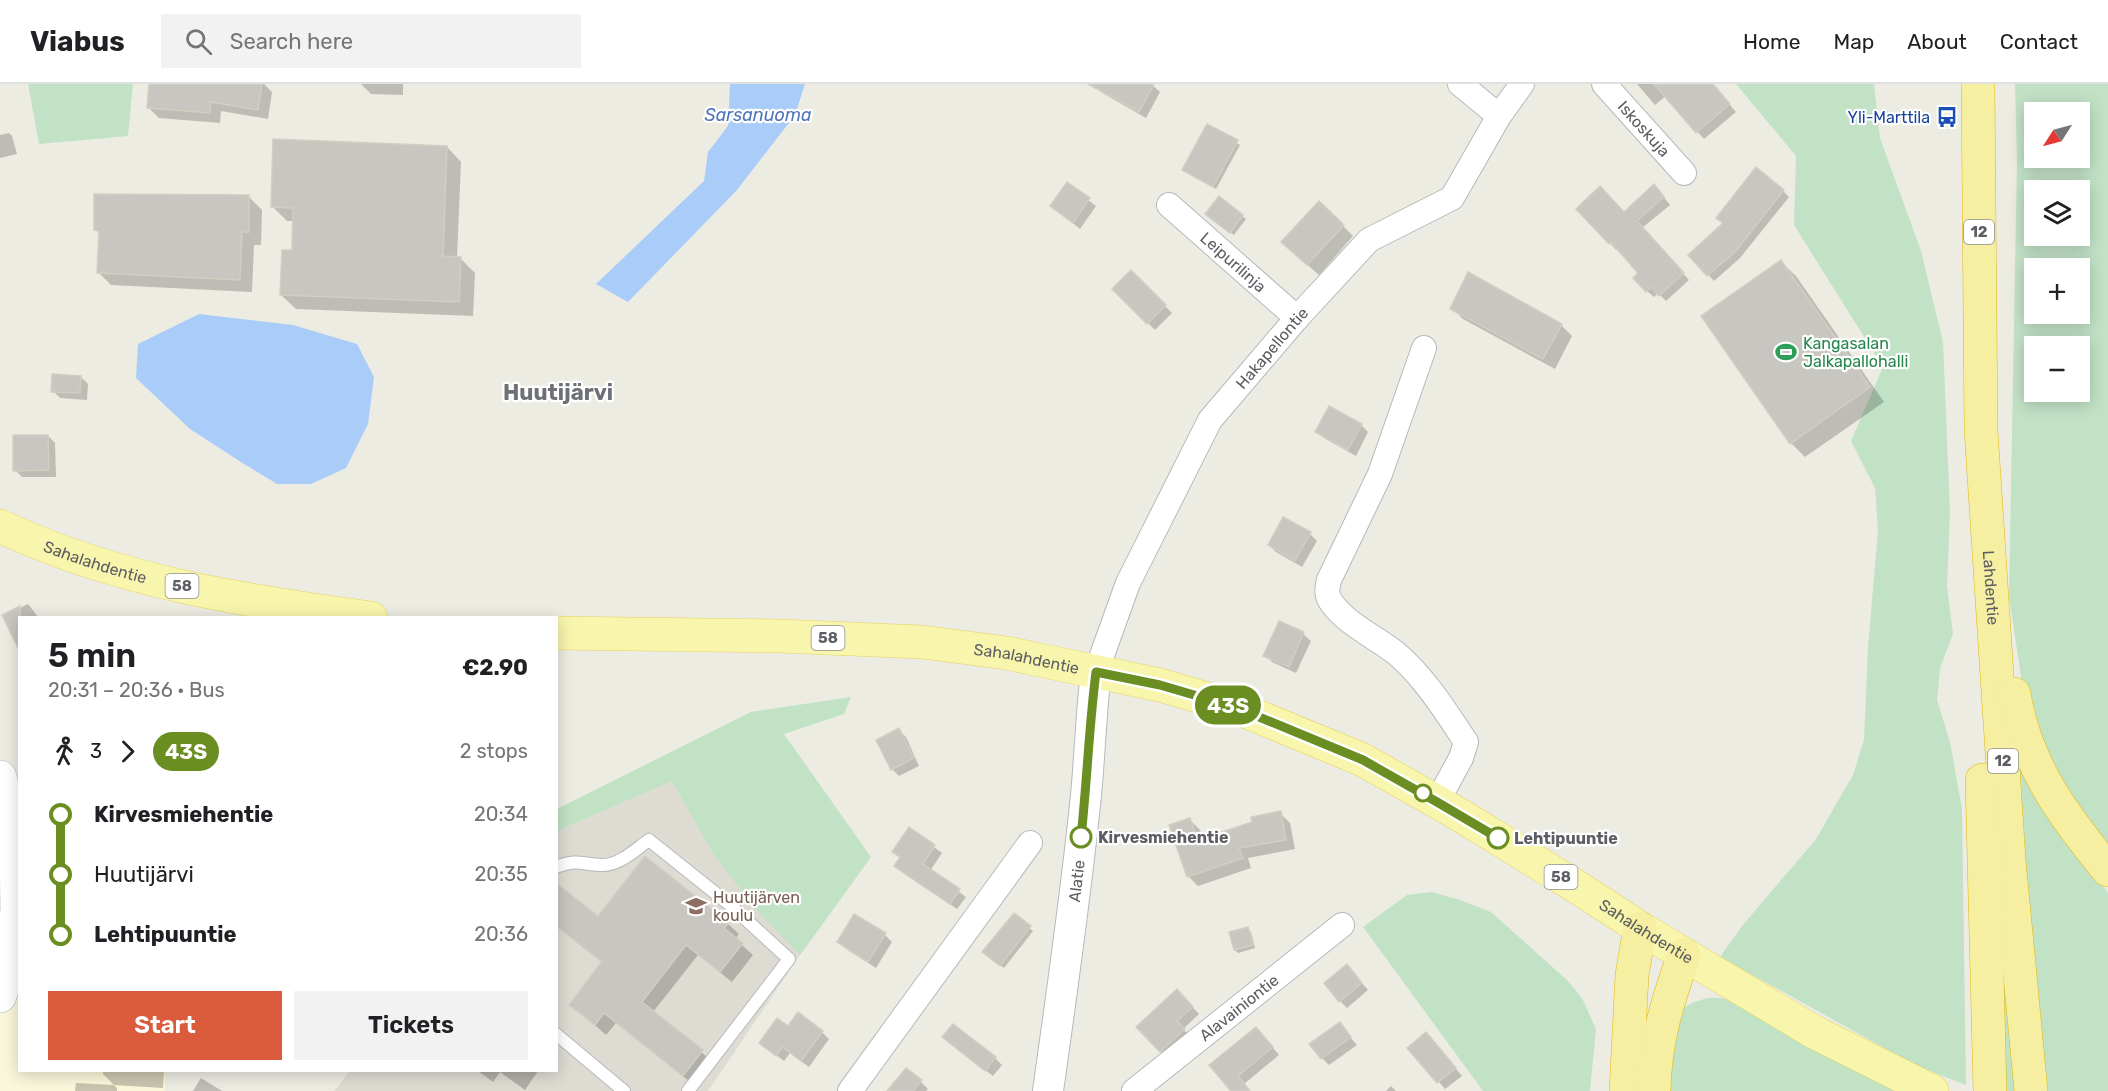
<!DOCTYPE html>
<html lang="en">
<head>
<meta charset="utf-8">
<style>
  :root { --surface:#fff; --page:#f2f2f2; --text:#202124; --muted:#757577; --line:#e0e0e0; --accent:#da5c3c }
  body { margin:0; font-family:Rubik,sans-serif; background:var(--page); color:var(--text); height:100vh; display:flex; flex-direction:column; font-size:22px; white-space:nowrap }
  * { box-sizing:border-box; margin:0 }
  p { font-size:20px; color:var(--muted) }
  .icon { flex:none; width:33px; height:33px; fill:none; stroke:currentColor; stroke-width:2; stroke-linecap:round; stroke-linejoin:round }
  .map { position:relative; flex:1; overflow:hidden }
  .details { position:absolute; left:18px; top:532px; width:540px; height:456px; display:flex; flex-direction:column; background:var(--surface); border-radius:0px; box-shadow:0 3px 15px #0003 }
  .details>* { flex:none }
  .badge { padding:0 12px; border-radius:20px; font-size:21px; line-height:39px }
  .needle { width:39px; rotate:234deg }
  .fabs { position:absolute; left:2024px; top:18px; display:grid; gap:12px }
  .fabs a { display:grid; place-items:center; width:66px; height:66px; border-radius:0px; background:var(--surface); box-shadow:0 3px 15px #0003; font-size:30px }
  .map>.badge { position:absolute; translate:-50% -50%; box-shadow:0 0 0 3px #fff }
  .legs { display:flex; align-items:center; gap:9px; height:66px; padding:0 30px; font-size:20px }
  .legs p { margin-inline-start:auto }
  .head { display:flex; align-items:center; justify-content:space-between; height:102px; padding:0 30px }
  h1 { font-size:33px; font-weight:600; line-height:45px }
  .action { display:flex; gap:12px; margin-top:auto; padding:12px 30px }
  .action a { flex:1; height:69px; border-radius:0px; background:var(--accent); color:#fff; font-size:24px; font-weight:600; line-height:69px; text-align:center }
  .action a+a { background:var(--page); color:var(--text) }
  ul { padding:0 30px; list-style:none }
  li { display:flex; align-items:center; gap:21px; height:60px; font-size:22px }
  li i { display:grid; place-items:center; width:9px; height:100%; margin:0 8px; background:currentColor }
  li i::after { content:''; width:15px; height:15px; margin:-8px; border:4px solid; border-radius:50%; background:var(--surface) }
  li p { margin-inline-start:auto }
  li:first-child i { background:linear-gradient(#0000 50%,currentColor 0) }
  li:last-child i { background:linear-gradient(currentColor 50%,#0000 0) }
  header { display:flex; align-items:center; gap:36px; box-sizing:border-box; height:84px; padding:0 30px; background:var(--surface); border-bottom:2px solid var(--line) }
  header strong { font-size:28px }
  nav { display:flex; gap:33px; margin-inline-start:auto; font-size:21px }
  .search { width:420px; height:54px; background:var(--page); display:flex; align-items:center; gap:15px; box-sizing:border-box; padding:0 21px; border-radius:0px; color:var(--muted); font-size:22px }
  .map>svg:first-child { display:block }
  .commercial { fill:#fbf7db }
  .education { fill:#dddbd2 }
  .green { fill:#c2e2c6; fill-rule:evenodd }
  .water { fill:#a9ccf8 }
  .shadow { fill:#0003 }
  .building { fill:#c8c6c0; stroke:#d1cec2; stroke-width:1.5 }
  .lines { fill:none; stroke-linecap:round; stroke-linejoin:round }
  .service-casing { stroke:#b6b8bd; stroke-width:14 }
  .minor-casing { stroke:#b6b8bd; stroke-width:26 }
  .tertiary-casing { stroke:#b6b8bd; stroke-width:32 }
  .secondary-casing { stroke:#b7b9be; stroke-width:34 }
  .primary-casing { stroke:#e5d164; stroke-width:34 }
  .trunk-casing { stroke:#ddb713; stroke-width:34 }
  .service { stroke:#fff; stroke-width:12 }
  .minor { stroke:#fff; stroke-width:24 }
  .tertiary { stroke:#fff; stroke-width:30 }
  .secondary { stroke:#fff; stroke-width:33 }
  .primary { stroke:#f8f5ad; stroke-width:33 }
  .trunk { stroke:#f6eea0; stroke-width:33 }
  .line-1-casing { stroke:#fff; stroke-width:14 }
  .line-1 { stroke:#6b8e23; stroke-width:9 }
  .stop-1-dot { fill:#fff; stroke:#6b8e23; stroke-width:3 }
  .labels { text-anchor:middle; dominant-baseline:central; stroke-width:4.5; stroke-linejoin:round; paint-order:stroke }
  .shield { fill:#fff; stroke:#8d8e92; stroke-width:1.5 }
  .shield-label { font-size:15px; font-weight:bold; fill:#5c5e63 }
  .transit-label { font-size:16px; fill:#164399; stroke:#fff; text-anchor:end }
  .street-label { font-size:16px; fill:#5c5e63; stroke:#fff }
  .leisure-label { font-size:16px; fill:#27864d; stroke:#fff; text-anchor:start }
  .stop-label { font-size:16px; font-weight:bold; fill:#5c5e63; stroke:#fff; text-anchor:start }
  .education-label { font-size:16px; fill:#785e54; stroke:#fff; text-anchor:start }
  .water-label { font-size:18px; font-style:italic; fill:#4e75b9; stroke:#fff }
  .district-label { font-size:22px; font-weight:bold; fill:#6d7075; stroke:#fff }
</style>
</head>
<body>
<header>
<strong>Viabus</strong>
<div class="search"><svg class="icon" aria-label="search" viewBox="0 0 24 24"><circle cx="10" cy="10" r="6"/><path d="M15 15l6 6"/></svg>Search here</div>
<nav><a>Home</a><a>Map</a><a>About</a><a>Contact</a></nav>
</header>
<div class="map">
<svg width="2108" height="1007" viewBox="0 0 2108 1007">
  <rect width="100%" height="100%" fill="#edece3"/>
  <polygon class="commercial" points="0,902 19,906 20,987 165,987 165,1007 0,1007"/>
  <polygon class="education" points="743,665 871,773 800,871 708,1007 334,1007 350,987 556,987 557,747"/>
  <g class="green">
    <polygon points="28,0 133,0 128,52 39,60"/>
    <polygon points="1736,0 1874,0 1880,54 1921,167 1943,258 1950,428 1947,502 1953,550 1940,584 1937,616 1950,658 1962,725 1966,1001 1917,982 1720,873 1742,842 1816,755 1853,691 1864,656 1868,564 1878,446 1875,404 1851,357 1883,283 1794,141 1796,72"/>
    <path d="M2015,0H2108V761L2068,711L2039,664L2024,613L2009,512L2017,79ZM2034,28H2079V74H2034ZM2034,106H2079V152H2034ZM2034,184H2079V230H2034ZM2034,262H2079V308H2034Z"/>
    <polygon points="851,613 844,630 784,650 871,773 800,871 753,822 714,771 672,697 557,747 557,725 751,628"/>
    <polygon points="2015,662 2049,727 2108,809 2108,1007 2048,1007 2038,914"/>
    <polygon points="1431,808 1457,815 1491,828 1568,897 1582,914 1596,945 1590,1007 1483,1007 1363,843 1407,811"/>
    <polygon points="2001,838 2019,1007 1999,1007"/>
    <polygon points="1707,914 1720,914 1733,916 1894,1007 1665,1007 1680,926 1692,919"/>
  </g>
  <g class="water">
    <polygon points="730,0 805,0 795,31 737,106 628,218 596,200 704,97 708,68 728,42"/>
    <polygon points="199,230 293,241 357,260 374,293 368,340 346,384 311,400 277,400 241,378 190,345 136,294 138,260"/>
  </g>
  <g class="shadow">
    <polygon points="151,0 264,0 272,8 268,35 221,27 220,39 159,34 149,24"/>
    <polygon points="361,0 403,0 403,11 371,10"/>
    <polygon points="1098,0 1151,0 1160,8 1146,34 1104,10 1096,3"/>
    <polygon points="1637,0 1670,0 1674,5 1655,21"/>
    <polygon points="1692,0 1712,0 1736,28 1704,55 1671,18"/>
    <polygon points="1208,42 1240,61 1216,105 1187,88"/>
    <polygon points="9,49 12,52 17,70 0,74 0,51"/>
    <polygon points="447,63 461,78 457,174 460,174 475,189 473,232 296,225 281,211 293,168 294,137 287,137 272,122"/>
    <polygon points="1067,100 1096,122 1080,145 1052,122"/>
    <polygon points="1783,107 1789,113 1740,174 1714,197 1690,171"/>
    <polygon points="1660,108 1670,121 1642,144 1689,196 1666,217 1658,209 1654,213 1647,207 1641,189 1618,164 1616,166 1610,159 1624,130"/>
    <polygon points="249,113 262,126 261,161 254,161 252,208 111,201 99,189 100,150 96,146"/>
    <polygon points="1219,114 1246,135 1234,151 1210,133"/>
    <polygon points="1343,142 1353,152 1319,191 1294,169"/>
    <polygon points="1781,178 1796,192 1884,318 1805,373 1791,359"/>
    <polygon points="1131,188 1172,229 1155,246 1114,205"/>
    <polygon points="1452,224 1561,241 1572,252 1555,285 1463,235"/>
    <polygon points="81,293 88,300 87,316 60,314 53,307"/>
    <polygon points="1361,341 1368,348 1356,372 1324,354 1317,347"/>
    <polygon points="48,352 55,359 56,393 22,393 15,386"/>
    <polygon points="1310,450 1317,457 1302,483 1276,468 1269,461"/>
    <polygon points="28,520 39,534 4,532"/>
    <polygon points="1280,539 1303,550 1311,557 1296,589 1272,578 1265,571"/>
    <polygon points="899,646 906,653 919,682 899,692 892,685"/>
    <polygon points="1280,729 1290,739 1295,765 1248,774 1251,784 1198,802 1188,792 1190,736 1200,746 1203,756"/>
    <polygon points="909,745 942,769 930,787 966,813 957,825 903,789 896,782 901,774 894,767"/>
    <polygon points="556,813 599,834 728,840 739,850 735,855 753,871 732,898 698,871 653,928 713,978 694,1001 616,939 606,951 571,920 603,879 556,842"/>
    <polygon points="1014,831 1033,847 1004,884 987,871"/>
    <polygon points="855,832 885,851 892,858 876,884 846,865 839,858"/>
    <polygon points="1248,844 1251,848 1255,864 1238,869 1235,866 1231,849"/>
    <polygon points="1347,882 1368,906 1347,924 1340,917"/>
    <polygon points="1184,914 1199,930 1183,945 1191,953 1168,974 1161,967"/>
    <polygon points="1339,940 1357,961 1329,981 1322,974"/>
    <polygon points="789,944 822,948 829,955 809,983 790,969 784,977 761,959"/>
    <polygon points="1263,952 1279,971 1244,1000 1250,1007 1233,1007 1212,982"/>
    <polygon points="1433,957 1462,992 1445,1005 1410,964"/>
    <polygon points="951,960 995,974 1002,981 993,992"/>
    <polygon points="103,987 164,987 163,1004 114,1001 117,1004 117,1007 75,1007 76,999 114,1001 103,990"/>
    <polygon points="478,987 538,987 525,1006 500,988 493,998"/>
    <polygon points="201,994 222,1007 193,1007"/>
    <polygon points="921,998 928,1005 926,1007 892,1007"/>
    <polygon points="1391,1002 1396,1007 1386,1007"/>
  </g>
  <g class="building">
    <polygon points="149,0 262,0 258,26 211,18 210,29 147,24"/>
    <polygon points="1088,0 1154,0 1139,28"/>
    <polygon points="1654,0 1713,0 1730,20 1696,49"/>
    <polygon points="1207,40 1238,56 1213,103 1182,86"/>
    <polygon points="273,55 447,62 443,172 461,173 459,218 280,211 282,166 292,166 293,124 271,123"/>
    <polygon points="1756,83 1784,106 1735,168 1707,192 1688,171 1723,139 1716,134"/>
    <polygon points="1067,98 1090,114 1073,139 1050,122"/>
    <polygon points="1654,100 1664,113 1637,137 1684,189 1659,212 1651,203 1646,208 1633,194 1638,189 1611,158 1609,160 1576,125 1600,102 1624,128"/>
    <polygon points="94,110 249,111 249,148 242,148 240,196 97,189 99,147 94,146"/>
    <polygon points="1219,112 1243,131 1230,149 1205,130"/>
    <polygon points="1319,117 1344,141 1307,181 1281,158"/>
    <polygon points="1781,176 1870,303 1790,360 1701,232"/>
    <polygon points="1131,186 1166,221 1147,240 1112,205"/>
    <polygon points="1468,188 1562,240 1543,275 1450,225"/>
    <polygon points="52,290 81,292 80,309 51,308"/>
    <polygon points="1329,322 1362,340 1348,366 1315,348"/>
    <polygon points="13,351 48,351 49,386 13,387"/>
    <polygon points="1283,433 1311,448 1295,477 1268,461"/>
    <polygon points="20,522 20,568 2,531"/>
    <polygon points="1279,537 1304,548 1289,583 1263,572"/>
    <polygon points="899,644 914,674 891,686 876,656"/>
    <polygon points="1281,727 1286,756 1239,764 1243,774 1187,793 1169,741 1190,734 1198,756 1252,738 1251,733"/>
    <polygon points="909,743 935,761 923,780 960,805 950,820 894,782 900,773 892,768"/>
    <polygon points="645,772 729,839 724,844 743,859 720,888 686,861 642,918 703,966 683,992 604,929 595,941 569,921 602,877 556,841 556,799 598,832"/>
    <polygon points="1014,829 1031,842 1000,882 982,868"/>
    <polygon points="854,830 886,849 868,878 837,858"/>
    <polygon points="1248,843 1253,861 1234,866 1229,848"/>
    <polygon points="1347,880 1362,899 1339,918 1324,899"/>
    <polygon points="1177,905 1193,923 1177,937 1185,945 1160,968 1136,943"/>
    <polygon points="798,928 823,947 801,977 782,963 776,972 759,959 777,934 788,942"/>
    <polygon points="1340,938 1351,953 1321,975 1309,960"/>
    <polygon points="953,940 996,973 985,987 942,953"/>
    <polygon points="1256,943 1273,963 1238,992 1250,1007 1231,1007 1209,981"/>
    <polygon points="1426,948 1456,984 1437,999 1407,964"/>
    <polygon points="906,984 922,996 913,1007 887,1007"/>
  </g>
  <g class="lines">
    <defs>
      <g id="service">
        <path d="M556,783C579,774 582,781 603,781C620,781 636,765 649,756L729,820L789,875L688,1007"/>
        <polyline points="556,950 624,1007"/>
      </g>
      <g id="minor">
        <polyline points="1460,0 1499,32"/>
        <path id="s1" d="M1604,0L1684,89"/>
        <path id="s2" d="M1169,121L1297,234"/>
        <path d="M1424,264L1380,390L1329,496C1327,505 1326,511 1331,518C1347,541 1376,553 1397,570C1425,594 1446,628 1466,658L1461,674L1437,718"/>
        <path id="s3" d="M1096,588L1128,499L1210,336L1297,234L1369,156L1452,114L1499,32L1522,0"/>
        <polyline points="850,1007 1030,759"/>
        <path id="s4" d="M1134,1007L1342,841"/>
      </g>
      <g id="tertiary">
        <path id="s5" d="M1048,1007C1062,908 1076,810 1086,711C1090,670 1091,629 1096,588"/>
      </g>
      <polyline id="secondary" points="0,693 16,756 17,827 7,888 0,912"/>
      <g id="primary">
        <path id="s6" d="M0,442C116,497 244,517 371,534"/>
        <path id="s7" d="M556,549L780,552L922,558L1007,569L1044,577L1160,601L1235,623L1363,676L1455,728L1577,803L1640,844L1814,948L1932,1007"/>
      </g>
      <g id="trunk">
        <path id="s8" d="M1978,0L1981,346L2009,776L2031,1007"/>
        <path d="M2014,610C2026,682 2063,731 2108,786"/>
        <polyline points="1982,696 1990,1007"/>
        <polyline points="1626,1007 1632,891 1640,844"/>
        <path d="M1654,1007C1655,956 1667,919 1684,871"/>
      </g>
    </defs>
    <use href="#service" class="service-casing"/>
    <use href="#minor" class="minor-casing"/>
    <use href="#tertiary" class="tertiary-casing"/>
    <use href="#secondary" class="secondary-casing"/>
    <use href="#primary" class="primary-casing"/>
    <use href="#trunk" class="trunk-casing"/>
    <use href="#service" class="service"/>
    <use href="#minor" class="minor"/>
    <use href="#tertiary" class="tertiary"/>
    <use href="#secondary" class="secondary"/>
    <use href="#primary" class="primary"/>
    <use href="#trunk" class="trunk"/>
  </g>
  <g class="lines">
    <defs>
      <path id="line-1" d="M1081,753C1087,698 1089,642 1096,588L1160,601L1235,623L1363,676L1437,718L1498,754"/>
    </defs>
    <use href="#line-1" class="line-1-casing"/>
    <use href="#line-1" class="line-1"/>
  </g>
  <defs>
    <symbol id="bus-bare" viewBox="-9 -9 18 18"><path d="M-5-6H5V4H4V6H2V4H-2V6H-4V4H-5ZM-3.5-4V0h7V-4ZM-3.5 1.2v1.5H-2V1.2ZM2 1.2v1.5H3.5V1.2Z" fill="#1a4fb4" stroke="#fff" stroke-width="2.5" paint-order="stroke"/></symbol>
    <symbol id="stadium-bare" viewBox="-9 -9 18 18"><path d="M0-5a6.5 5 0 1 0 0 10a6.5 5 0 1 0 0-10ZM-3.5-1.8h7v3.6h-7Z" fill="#2e9e5b" stroke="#fff" stroke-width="2.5" paint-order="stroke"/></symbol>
    <symbol id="school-bare" viewBox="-9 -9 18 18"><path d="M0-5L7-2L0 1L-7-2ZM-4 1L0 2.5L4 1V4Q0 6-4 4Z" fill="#8d6e63" stroke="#fff" stroke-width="2.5" paint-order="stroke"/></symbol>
  </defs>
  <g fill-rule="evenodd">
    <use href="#bus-bare" x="1932" y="18" width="30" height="30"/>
    <use href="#stadium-bare" x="1771" y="253" width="30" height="30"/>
    <use href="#school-bare" x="681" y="807" width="30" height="30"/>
  </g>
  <g class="stop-1-dot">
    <circle cx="1423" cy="709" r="8"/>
    <circle cx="1081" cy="753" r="10"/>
    <circle cx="1498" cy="754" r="10"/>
  </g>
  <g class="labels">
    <g class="shield">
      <rect x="1964" y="136" width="30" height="24" rx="4.5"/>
      <rect x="165.5" y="490" width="33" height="24" rx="4.5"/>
      <rect x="811.5" y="542" width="33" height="24" rx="4.5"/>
      <rect x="1988" y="665" width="30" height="24" rx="4.5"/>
      <rect x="1544.5" y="781" width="33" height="24" rx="4.5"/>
    </g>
    <g class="shield-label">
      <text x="1979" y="148">12</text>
      <text x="182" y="502">58</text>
      <text x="828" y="554">58</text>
      <text x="2003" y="677">12</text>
      <text x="1561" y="793">58</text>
    </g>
    <g class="transit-label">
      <text x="1930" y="33">Yli-Marttila</text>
    </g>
    <g class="street-label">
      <text stroke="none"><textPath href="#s1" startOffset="60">Iskoskuja</textPath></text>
      <text stroke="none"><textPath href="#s2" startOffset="86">Leipurilinja</textPath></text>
      <text stroke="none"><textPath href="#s3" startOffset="372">Hakapellontie</textPath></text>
      <text stroke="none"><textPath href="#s6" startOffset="102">Sahalahdentie</textPath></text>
      <text stroke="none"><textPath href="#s8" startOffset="504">Lahdentie</textPath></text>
      <text stroke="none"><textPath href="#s7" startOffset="472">Sahalahdentie</textPath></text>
      <text stroke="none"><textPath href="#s5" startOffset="212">Alatie</textPath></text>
      <text stroke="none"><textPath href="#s7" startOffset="1156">Sahalahdentie</textPath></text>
      <text stroke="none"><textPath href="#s4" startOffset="134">Alavainiontie</textPath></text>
    </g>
    <g class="leisure-label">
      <text x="1803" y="259">Kangasalan<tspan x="1803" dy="18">Jalkapallohalli</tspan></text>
    </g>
    <g class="stop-label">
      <text x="1098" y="753">Kirvesmiehentie</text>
      <text x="1514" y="754">Lehtipuuntie</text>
    </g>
    <g class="education-label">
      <text x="713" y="813">Huutijärven<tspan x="713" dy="18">koulu</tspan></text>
    </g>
    <g class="water-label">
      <text x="758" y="31">Sarsanuoma</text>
    </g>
    <g class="district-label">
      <text x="558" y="308">Huutijärvi</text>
    </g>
  </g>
</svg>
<div class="fabs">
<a><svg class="needle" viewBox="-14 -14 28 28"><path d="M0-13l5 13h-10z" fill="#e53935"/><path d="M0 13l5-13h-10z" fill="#757577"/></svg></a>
<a><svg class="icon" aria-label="layers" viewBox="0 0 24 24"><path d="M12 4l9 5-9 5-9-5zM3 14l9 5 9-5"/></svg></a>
<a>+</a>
<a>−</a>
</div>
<b class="badge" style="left:1228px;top:621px;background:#6b8e23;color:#fff">43S</b>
<section class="details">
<div class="head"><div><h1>5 min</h1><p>20:31 – 20:36 · Bus</p></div><b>€2.90</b></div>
<div class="legs"><svg class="icon" aria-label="walk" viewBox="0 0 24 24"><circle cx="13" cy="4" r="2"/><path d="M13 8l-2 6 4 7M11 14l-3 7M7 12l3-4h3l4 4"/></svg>3<svg class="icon" aria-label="forward" viewBox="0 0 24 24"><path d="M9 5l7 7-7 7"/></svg><b class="badge" style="background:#6b8e23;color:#fff">43S</b><p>2 stops</p></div>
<ul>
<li><i style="color:#6b8e23"></i><b>Kirvesmiehentie</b><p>20:34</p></li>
<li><i style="color:#6b8e23"></i><span>Huutijärvi</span><p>20:35</p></li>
<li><i style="color:#6b8e23"></i><b>Lehtipuuntie</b><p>20:36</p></li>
</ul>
<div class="action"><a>Start</a><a>Tickets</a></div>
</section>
</div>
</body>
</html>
